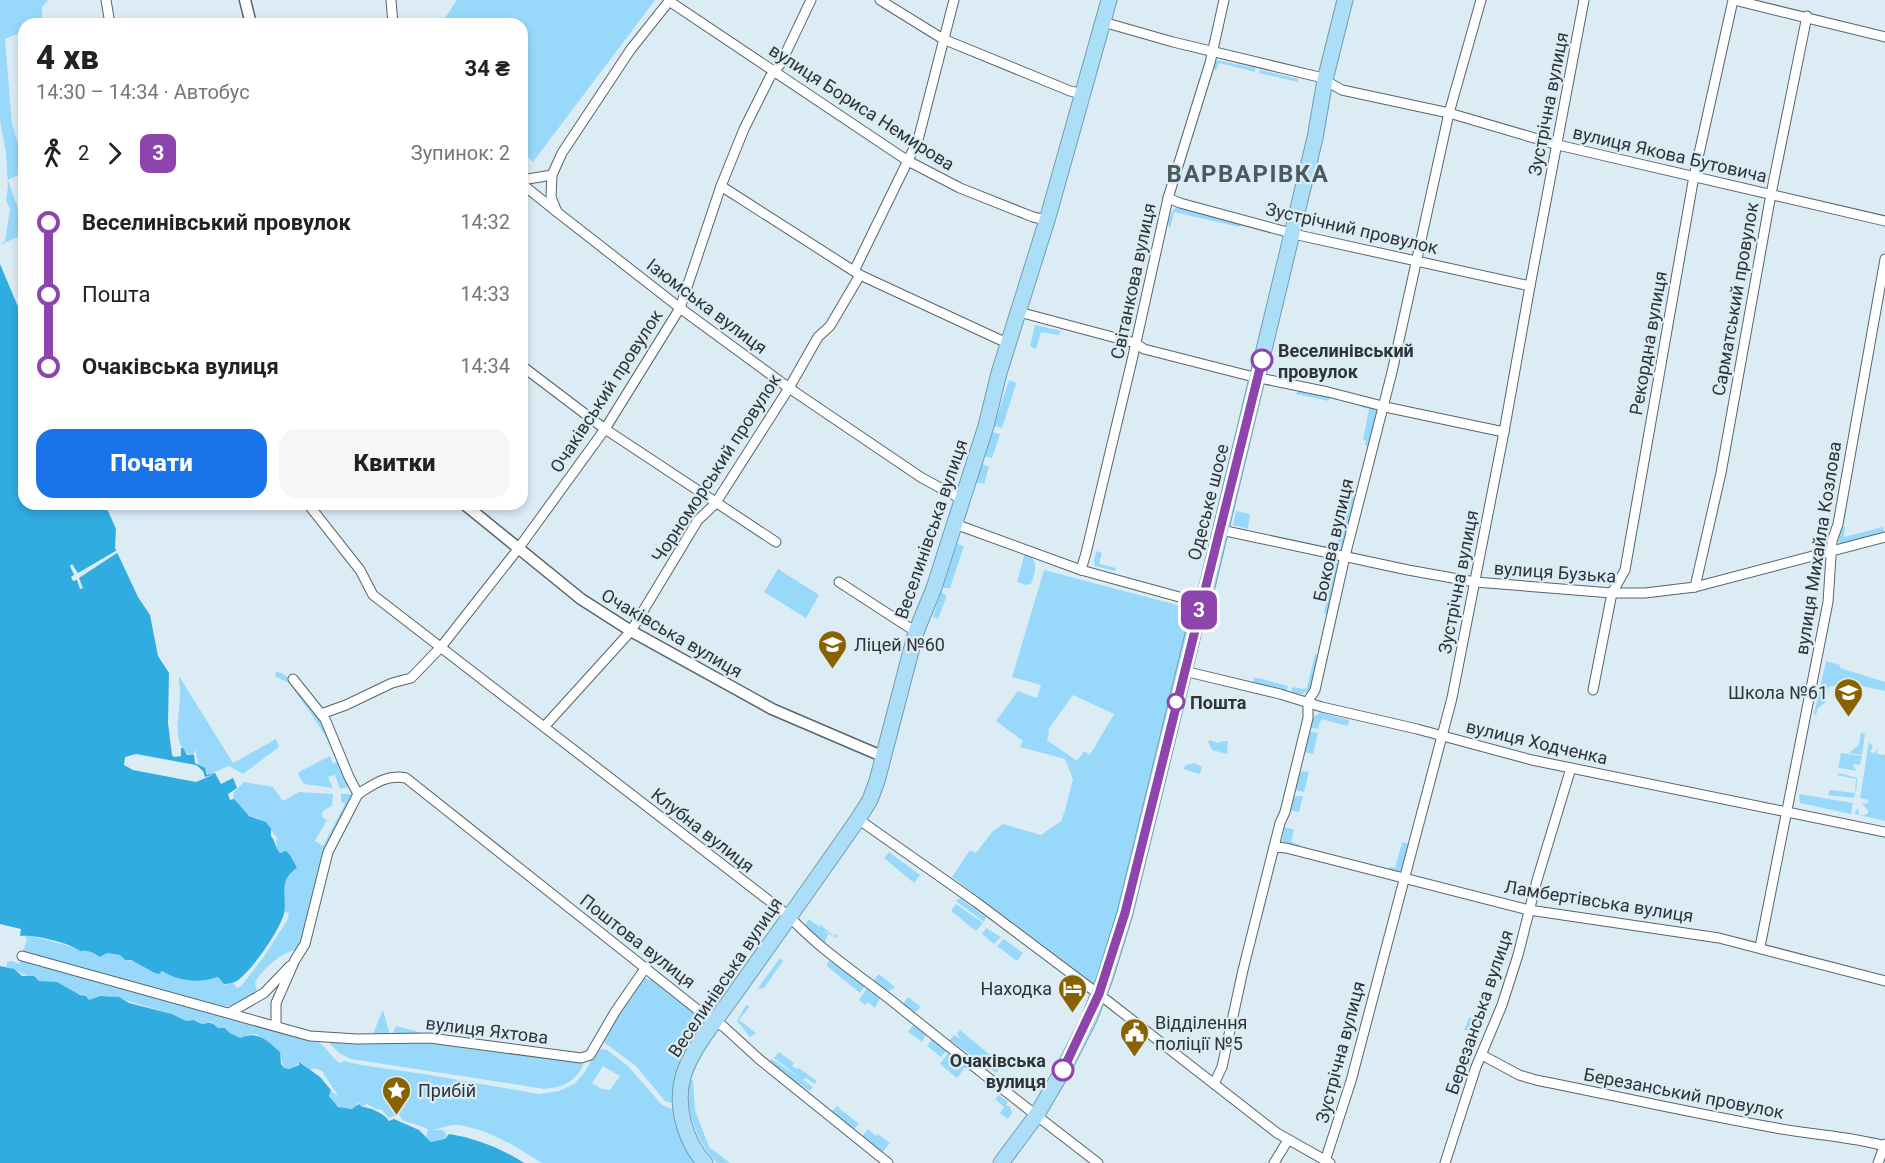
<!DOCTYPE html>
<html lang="uk">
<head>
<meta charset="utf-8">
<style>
  :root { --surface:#fff; --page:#f6f6f6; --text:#222; --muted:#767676; --accent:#1a73e8 }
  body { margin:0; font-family:Roboto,sans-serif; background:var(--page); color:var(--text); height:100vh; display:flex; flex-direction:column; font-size:22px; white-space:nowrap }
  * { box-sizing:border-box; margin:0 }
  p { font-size:20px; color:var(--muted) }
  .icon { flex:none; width:33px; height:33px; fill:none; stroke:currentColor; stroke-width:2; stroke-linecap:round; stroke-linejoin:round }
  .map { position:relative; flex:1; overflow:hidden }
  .side { position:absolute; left:18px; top:18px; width:510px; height:492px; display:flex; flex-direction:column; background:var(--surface); border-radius:18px; box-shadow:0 3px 9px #0003 }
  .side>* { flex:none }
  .badge { padding:0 12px; border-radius:9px; font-size:21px; line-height:39px }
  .map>.badge { position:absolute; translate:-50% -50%; box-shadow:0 0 0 3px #fff }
  .legs { display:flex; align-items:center; gap:9px; height:66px; padding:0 18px; font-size:20px }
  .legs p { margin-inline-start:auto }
  .summary { display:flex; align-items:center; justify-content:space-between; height:102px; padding:0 18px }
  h1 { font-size:33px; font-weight:800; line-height:45px }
  .button { display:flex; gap:12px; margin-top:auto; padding:12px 18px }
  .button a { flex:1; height:69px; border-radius:18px; background:var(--accent); color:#fff; font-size:24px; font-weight:800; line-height:69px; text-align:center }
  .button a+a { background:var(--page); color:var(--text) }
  ul { padding:0 18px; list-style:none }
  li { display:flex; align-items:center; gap:21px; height:72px; font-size:22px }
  li i { display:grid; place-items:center; width:9px; height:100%; margin:0 8px; background:currentColor }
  li i::after { content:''; width:15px; height:15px; margin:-8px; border:4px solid; border-radius:50%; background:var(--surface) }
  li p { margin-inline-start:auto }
  li:first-child i { background:linear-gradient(#0000 50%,currentColor 0) }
  li:last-child i { background:linear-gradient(currentColor 50%,#0000 0) }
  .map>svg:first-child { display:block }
  .green { fill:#98d9fb; fill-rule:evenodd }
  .water { fill:#30ace1 }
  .pier { fill:#dcecf5 }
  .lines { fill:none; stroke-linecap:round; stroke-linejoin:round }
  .minor-casing { stroke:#57656d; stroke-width:11 }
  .tertiary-casing { stroke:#57656d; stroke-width:13 }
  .trunk-casing { stroke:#729db3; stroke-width:17 }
  .minor { stroke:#fff; stroke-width:9 }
  .tertiary { stroke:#fff; stroke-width:10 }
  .trunk { stroke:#acdef7; stroke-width:15 }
  .line-1-casing { stroke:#fff; stroke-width:14 }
  .line-1 { stroke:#8e44ad; stroke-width:9 }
  .stop-1-dot { fill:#fff; stroke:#8e44ad; stroke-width:3 }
  .labels { text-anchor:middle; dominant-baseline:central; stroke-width:4.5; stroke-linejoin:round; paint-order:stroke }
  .street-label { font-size:18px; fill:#2e3438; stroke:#dcecf5 }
  .stop-label { font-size:18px; font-weight:bold; fill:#2e3438; stroke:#dcecf5; text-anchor:start }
  .poi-label { font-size:18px; fill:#2e3438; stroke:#dcecf5; text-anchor:start }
  .district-label { font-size:24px; font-weight:bold; letter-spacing:1.5px; fill:#4b5961; stroke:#dcecf5 }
</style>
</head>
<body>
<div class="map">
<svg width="1885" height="1163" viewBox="0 0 1885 1163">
  <rect width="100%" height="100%" fill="#dcecf5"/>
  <g class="green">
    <polygon points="0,0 48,0 42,7 42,23 24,24 24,31 5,39 12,124 24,164 24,172 8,180 19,212 24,213 24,234 0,245 5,241 10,209 6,200 8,187 6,153 0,120"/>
    <polygon points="457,0 655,0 533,162 522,151 522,24 441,24"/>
    <polygon points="1216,60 1255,68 1255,72 1219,63 1216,70 1212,69"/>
    <polygon points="1260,70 1298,79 1298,82 1259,73"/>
    <polygon points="1178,207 1241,224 1240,227 1174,212 1170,229 1168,224 1171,213 1175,208"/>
    <polygon points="1035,325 1061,331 1059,335 1041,332 1036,349 1030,346"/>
    <polygon points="1009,380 1015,382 1016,384 1002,428 994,426"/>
    <polygon points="1298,390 1330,396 1329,401 1296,394"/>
    <polygon points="1362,403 1374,407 1377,414 1370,447 1365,445 1366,441 1363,440 1369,409 1361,407"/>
    <polygon points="992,432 1000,434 992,458 984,456"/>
    <polygon points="982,464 989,467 984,484 976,482"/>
    <polygon points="1350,496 1357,498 1344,544 1339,551 1324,549 1325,545 1336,547"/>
    <polygon points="1236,511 1250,514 1248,529 1233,525"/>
    <polygon points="1841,527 1845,527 1844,537 1883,527 1885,535 1841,544 1838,541"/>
    <path d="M981,537L1029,554C1039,564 1035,572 1031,584L1026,585L1017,582L1025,553L980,538Z"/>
    <polygon points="957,544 964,546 950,588 943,588"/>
    <polygon points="1096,551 1102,553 1099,564 1116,568 1115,571 1095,566 1094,561"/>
    <polygon points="1326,559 1335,561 1340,567 1330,614 1324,613 1334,564 1323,561"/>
    <polygon points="778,569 819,595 806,618 764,592"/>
    <path d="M1044,570L1181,606L1188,623L1131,869L1096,983L1094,984L952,877L970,850L976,853L993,831L1003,824L1041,835L1061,821L1065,810L1073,779L1065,759L1020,747L1023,741L996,721L1018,691L1037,698L1041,685L1012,677ZM1073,695L1114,714L1090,755L1084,751L1077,761L1047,740L1049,732L1048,730Z"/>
    <polygon points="941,592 946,595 946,598 938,619 933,617"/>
    <polygon points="1315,654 1319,657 1310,689 1303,694 1291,693 1292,687 1303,689 1307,688"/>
    <polygon points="1826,661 1840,665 1840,668 1885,682 1885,691 1844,682 1842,687 1830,686 1828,699 1829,688 1828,687 1825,694 1826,702 1818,708 1816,715 1814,714"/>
    <path d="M276,671C308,682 324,728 337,757C341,766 348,777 349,787L340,789L335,775L328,777L333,788L304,784L298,774L299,772L330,756L333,764L337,762L327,739L312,715L289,683L275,676Z"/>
    <path d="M179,676L233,763L276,739L279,747L243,774L229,766L208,775L206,770L199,765L195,749L194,755L191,756C170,746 180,714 180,695C180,689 179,683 179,676Z"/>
    <polygon points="1254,677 1288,686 1286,692 1253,684"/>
    <polygon points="1320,712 1349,720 1348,726 1321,719 1318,729 1308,727 1312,719"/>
    <polygon points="1307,731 1318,733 1313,754 1303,752"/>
    <polygon points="1861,732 1865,734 1862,755 1849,753 1859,745"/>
    <polygon points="1210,740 1218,743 1223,741 1228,741 1227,754 1212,750 1208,742"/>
    <polygon points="1869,742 1873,746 1870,752 1875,753 1878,747 1877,754 1885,755 1885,821 1855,814 1856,809 1859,811 1859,815 1865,815 1868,813 1868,810 1862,804 1868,803 1868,800 1860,798"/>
    <polygon points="1841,753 1862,756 1860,765 1855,764 1853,766 1857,771 1839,768 1838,765 1842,765 1839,764"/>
    <polygon points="1194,763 1202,767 1200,774 1183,769 1186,765"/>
    <polygon points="1299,771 1309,772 1304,792 1294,790"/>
    <path d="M1839,773L1857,778C1857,784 1857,793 1853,798L1828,795L1830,790L1855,793L1856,779L1837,775Z"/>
    <path d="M244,782L273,787L283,801L299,792L333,794L332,806C328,809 319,810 323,818L327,820L315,841L323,846L345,804L341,801V794H351L352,800L332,838L300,949C282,951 265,967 255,982L257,992L233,1006H219L23,951L27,940L25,935C49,940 73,947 97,954L100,957L107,953L120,955L125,960C136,959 148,971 160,973L162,971C178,982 201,982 218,977L225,985L233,983L237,988L241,986L263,958L288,919L289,913L284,912C285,898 280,877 297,869L290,855C280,853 276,853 276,841L278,839L266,824L258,818L249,816L233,801L234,792Z"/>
    <polygon points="1799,794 1853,803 1851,814 1800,803"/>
    <polygon points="1298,796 1303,796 1299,812 1289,810 1293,797"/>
    <polygon points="1285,827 1294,830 1291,842 1300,845 1299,848 1282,842"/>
    <polygon points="1402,842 1410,844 1404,869 1398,873 1388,871 1389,867 1395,868"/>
    <polygon points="889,852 920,875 914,883 884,858"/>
    <polygon points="960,898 986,917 984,922 956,901"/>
    <polygon points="956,904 983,923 976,931 951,911"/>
    <polygon points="809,919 821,928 818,923 834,936 836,934 838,935 836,938 823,930 828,934 825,942 806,927 805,925"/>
    <polygon points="986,928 1001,937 994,944 982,934"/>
    <polygon points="1004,939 1023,953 1017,961 997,946"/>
    <polygon points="780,958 783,961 764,988 757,989 750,999"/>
    <path d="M21,960L316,1041C327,1046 330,1057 340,1063L344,1061L361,1065L430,1075L539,1094L559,1091L574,1084L584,1073L596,1052L601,1049L607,1050L628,1066L662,1105L673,1109L697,1163H542L511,1144L483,1131L460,1125H452L433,1130H443L447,1135L445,1139L431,1142L426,1136L428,1129L402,1120L399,1114L389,1118L382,1110L376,1109L367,1104L362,1107L358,1102L355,1108C342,1110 334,1107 329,1094L331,1091L339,1097L322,1071L315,1068L310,1070L300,1062L292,1069L284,1068L278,1050L269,1045L257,1034L248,1035L240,1038L230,1033L226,1028H218L212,1022L201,1024L197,1020L186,1021L172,1014L111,996H100L89,1000L86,996C78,995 68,988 60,985C54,981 44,983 37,980C26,977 17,970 7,967V962L12,961L19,964ZM603,1066L620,1076L610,1090L602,1089L592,1083Z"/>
    <polygon points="830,961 865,986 860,993 827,966 827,963"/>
    <polygon points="879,974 895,987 888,992 873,981"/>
    <polygon points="644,978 656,981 705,1022 671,1103 665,1101 636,1066 602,1041 640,980"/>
    <polygon points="867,988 880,998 875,1008 868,1002 865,1005 859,1000"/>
    <polygon points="908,997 921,1007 914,1013 903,1004"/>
    <polygon points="746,1005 750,1006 739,1020 756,1033 750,1037 737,1021"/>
    <polygon points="383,1010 390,1035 372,1036"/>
    <polygon points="1469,1018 1474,1018 1482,1025 1478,1032 1464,1030"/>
    <polygon points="913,1025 926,1034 922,1042 908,1032"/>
    <polygon points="396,1026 426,1034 394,1035 393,1032"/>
    <polygon points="960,1030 1002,1065 996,1073 950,1040 954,1035 962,1040 957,1034"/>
    <path d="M409,1039L582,1062L583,1065C576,1082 562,1087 545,1089L351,1059L339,1053L330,1044L332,1041Z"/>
    <polygon points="932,1039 947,1050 941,1057 927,1046"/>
    <polygon points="779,1052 794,1063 792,1066 797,1069 799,1068 817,1081 815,1084 806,1078 803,1080 774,1058"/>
    <polygon points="949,1052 966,1066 957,1078 940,1064"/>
    <polygon points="772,1059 813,1087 809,1091 800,1084 798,1086 768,1063"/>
    <path d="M690,1080H693L695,1110L709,1147L730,1163H717C697,1142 684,1110 690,1080Z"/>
    <polygon points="999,1095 1008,1102 1006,1105 1010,1107 1012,1113 1008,1119 1000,1113 1004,1107 995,1099"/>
    <polygon points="837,1106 840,1108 835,1115 840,1109 859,1124 852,1131 830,1113"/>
    <polygon points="868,1129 876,1136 878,1134 890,1143 882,1153 861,1138"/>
  </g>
  <g class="water">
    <path d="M0,264L24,321V504H105L116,529L115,548L138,597L150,615L158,656L169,673L168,723L172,755L174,757L181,756V748H183L187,755H194L195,763L205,768L207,775L215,773L221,784L233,778L237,788L228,794L230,800L234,799L249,816L266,822L271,829V836C276,842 275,848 280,853L286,851L290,855L297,868C276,881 289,901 283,917C276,935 253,969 237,981C233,983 229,984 224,984L218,977C200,983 179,982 162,971L159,974L155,973L131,960H125L120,955L107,953L100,957C95,953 87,950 80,951C71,943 32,934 20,936L21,929L0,924Z"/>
    <path d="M0,966L14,969L22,976H34L39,981L57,982L80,995L86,996L89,1000L100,996L119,997L129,1003L172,1014L186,1021L194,1020L202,1024C210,1023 211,1021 218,1028H225L230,1033L240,1038C258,1030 268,1041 280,1052L281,1064L284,1068L290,1069L299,1065V1062L320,1077L331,1090L329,1096L338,1107L352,1109L359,1104L362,1107C370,1107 385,1114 389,1121L394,1119L419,1130L431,1142L445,1139L449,1134C475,1138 501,1148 524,1163H0Z"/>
  </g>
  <g class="pier">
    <polygon points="119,549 120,551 79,578 83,588 80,589 77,580 73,581 71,577 74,575 70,566 72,564 78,573"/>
    <polygon points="136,754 196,765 203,771 205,777 215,774 196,782 133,770 124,765 125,757"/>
  </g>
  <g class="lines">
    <defs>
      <g id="minor">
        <polyline points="106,0 110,24"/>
        <polyline points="391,0 393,24"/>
        <polyline points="880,0 943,39 1070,91 1083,94"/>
        <polyline points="1734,0 1885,37"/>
        <polyline points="669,1 908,161 960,188 1033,217 1047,220"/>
        <polyline points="1103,22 1173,42 1319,77 1342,90 1449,113 1558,145 1885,221"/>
        <polyline points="552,175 551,197 557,212 680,308 789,388 922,478 963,500"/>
        <polyline points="522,180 552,175 562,153 631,49 670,0"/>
        <polyline points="522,184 557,212"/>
        <polyline points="721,186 860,275 1009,344"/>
        <polyline points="1168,198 1180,203 1298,235 1530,286"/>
        <polyline points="854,271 918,140 954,0"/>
        <polyline points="1019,312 1135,343 1144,349 1250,376 1328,392 1390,408 1504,432"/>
        <polyline points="522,366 605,429 776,542"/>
        <path d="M308,504L360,570L373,595L789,916C819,949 858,974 892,1001C960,1056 1029,1110 1098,1163"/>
        <polyline points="955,524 1081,570 1201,603"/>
        <polyline points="1221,530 1408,570 1475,582 1612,593 1645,593 1695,587 1885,537"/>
        <polyline points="1081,570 1086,553 1133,356 1168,198 1210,63 1224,0"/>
        <polyline points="839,582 916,632"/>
        <polyline points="1695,587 1721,473 1771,194 1807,16"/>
        <polyline points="1184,671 1280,694 1322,707 1417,729 1532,760 1885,832"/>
        <polyline points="293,679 325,719 349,777 358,794"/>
        <polyline points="1593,690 1612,593 1625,570 1694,176 1733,0"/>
        <polyline points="321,714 346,705 392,683 411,678 441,647 518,549 605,429 680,308 721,186 744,129 770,77 781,63 811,0"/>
        <polyline points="544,727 631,631 698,520 715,504 789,388 818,337 830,326 860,275"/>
        <path d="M358,794C374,784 387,774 406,778L698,1010L724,1027L759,1059L888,1163"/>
        <polyline points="858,819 976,902 1109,1002 1277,1133 1330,1163"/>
        <polyline points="1274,847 1286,848 1529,910 1719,938 1885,981"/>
        <polyline points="1760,947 1828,602 1832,541 1838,524 1885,259"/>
        <polyline points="22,956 310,1036 357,1039 430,1038 581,1058 590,1055 615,1012 646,967"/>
        <polyline points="229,1013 264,993 290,966"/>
        <polyline points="276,1026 276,1003 295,960 305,944 328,852 358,794"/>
        <path d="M1482,1055L1519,1075L1536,1080C1616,1096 1696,1114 1776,1128C1812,1135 1849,1136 1885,1146"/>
        <polyline points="1214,1084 1222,1067 1243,970 1280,823 1285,812 1308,718 1308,701 1315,690 1345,556 1392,372 1449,113 1481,0"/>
        <polyline points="1325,1161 1351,1081 1452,698 1504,432 1530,286 1584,0"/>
        <polyline points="1274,1163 1288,1140"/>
        <polyline points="1445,1163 1476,1067 1502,1005 1518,955 1537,880 1571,768"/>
        <polyline points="1878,1163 1885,1144"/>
      </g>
      <g id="tertiary">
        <polyline points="245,0 251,24"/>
        <polyline points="464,504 581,599 631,631 772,709 884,757"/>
      </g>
      <g id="trunk">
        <path d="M705,1163C685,1142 675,1105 683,1077C690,1050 720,1015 736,992C777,934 818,877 858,819L870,800L877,781L916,632L934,588L986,426L999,373L1048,217L1109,0"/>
        <polyline points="1001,1163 1036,1116 1063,1070 1089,1019 1105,978 1125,913 1200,606 1206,591 1216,549 1315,138 1325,80 1345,0"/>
      </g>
    </defs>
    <use href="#minor" class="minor-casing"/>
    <use href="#tertiary" class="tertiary-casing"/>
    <use href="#trunk" class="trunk-casing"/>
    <use href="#minor" class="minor"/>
    <use href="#tertiary" class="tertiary"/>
    <use href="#trunk" class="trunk"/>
  </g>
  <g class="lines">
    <defs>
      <polyline id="line-1" points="1063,1070 1099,994 1125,913 1262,360"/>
    </defs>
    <use href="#line-1" class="line-1-casing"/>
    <use href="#line-1" class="line-1"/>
  </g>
  <defs>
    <symbol id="school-pin" viewBox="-11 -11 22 30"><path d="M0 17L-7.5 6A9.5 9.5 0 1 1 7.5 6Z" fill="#896301" stroke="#dcecf5"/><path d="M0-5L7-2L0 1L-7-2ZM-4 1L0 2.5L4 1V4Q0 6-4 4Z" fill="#fff"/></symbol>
    <symbol id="hotel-pin" viewBox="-11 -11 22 30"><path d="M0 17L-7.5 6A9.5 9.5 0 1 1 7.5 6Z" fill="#896301" stroke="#dcecf5"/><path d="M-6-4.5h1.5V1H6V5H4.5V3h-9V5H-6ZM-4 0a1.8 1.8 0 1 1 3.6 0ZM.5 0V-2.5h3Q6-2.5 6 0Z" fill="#fff"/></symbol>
    <symbol id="civic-pin" viewBox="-11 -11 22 30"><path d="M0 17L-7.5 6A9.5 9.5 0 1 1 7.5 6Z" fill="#896301" stroke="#dcecf5"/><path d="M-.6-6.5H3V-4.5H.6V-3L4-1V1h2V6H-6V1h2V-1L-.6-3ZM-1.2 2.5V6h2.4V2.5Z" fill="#fff"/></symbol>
    <symbol id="sight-pin" viewBox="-11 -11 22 30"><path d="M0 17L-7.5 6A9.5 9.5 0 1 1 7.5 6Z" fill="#896301" stroke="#dcecf5"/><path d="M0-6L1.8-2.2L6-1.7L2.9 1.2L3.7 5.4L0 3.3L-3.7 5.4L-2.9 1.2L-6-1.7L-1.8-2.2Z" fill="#fff"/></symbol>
  </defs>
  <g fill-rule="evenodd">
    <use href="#school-pin" x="816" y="628" width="33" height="45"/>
    <use href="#school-pin" x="1832" y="676" width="33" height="45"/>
    <use href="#hotel-pin" x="1056" y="972" width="33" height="45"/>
    <use href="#civic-pin" x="1118" y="1016" width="33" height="45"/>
    <use href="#sight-pin" x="380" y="1074" width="33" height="45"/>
  </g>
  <g class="stop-1-dot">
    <circle cx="1262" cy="360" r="10"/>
    <circle cx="1176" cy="702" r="8"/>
    <circle cx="1063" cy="1070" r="10"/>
  </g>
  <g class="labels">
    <g class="street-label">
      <text transform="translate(1548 104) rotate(-79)">Зустрічна вулиця</text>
      <text transform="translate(862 107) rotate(33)">вулиця Бориса Немирова</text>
      <text transform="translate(1670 154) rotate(13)">вулиця Якова Бутовича</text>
      <text transform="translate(1352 228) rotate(13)">Зустрічний провулок</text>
      <text transform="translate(1133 281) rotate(-78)">Світанкова вулиця</text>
      <text transform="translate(1735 299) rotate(-80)">Сарматський провулок</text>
      <text transform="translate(707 306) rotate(37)">Ізюмська вулиця</text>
      <text transform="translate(1648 343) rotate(-80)">Рекордна вулиця</text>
      <text transform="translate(606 391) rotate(-57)">Очаківський провулок</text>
      <text transform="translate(716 468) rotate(-57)">Чорноморський провулок</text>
      <text transform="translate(1208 502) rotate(-76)">Одеське шосе</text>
      <text transform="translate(931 529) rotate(-71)">Веселинівська вулиця</text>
      <text transform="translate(1333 540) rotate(-77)">Бокова вулиця</text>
      <text transform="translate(1818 548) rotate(-81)">вулиця Михайла Козлова</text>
      <text transform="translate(1555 572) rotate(4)">вулиця Бузька</text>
      <text transform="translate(1458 582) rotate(-79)">Зустрічна вулиця</text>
      <text transform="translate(672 633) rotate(30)">Очаківська вулиця</text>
      <text transform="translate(1537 742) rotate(13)">вулиця Ходченка</text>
      <text transform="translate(703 830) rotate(38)">Клубна вулиця</text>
      <text transform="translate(1599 901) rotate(9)">Ламбертівська вулиця</text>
      <text transform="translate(638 941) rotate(38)">Поштова вулиця</text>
      <text transform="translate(725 977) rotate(-56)">Веселинівська вулиця</text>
      <text transform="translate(1479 1012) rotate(-71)">Березанська вулиця</text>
      <text transform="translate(487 1030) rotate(7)">вулиця Яхтова</text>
      <text transform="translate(1340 1052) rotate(-75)">Зустрічна вулиця</text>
      <text transform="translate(1684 1093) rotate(11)">Березанський провулок</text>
    </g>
    <g class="stop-label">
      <text x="1278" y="350">Веселинівський<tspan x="1278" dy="21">провулок</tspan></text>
      <text x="1190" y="702">Пошта</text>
      <text x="1046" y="1060" text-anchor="end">Очаківська<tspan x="1046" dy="21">вулиця</tspan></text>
    </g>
    <g class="poi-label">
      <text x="854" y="644">Ліцей №60</text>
      <text x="1828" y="692" text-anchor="end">Школа №61</text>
      <text x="1052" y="988" text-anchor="end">Находка</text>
      <text x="1155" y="1022">Відділення<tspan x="1155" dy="21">поліції №5</tspan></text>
      <text x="418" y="1090">Прибій</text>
    </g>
    <g class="district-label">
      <text x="1248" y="174">ВАРВАРІВКА</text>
    </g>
  </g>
</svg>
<b class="badge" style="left:1199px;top:610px;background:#8e44ad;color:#fff">3</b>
<section class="side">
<div class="summary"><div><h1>4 хв</h1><p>14:30 – 14:34 · Автобус</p></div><b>34 ₴</b></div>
<div class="legs"><svg class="icon" aria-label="walk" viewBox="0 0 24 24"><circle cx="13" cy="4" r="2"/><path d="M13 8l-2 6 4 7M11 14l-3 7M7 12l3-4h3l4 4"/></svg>2<svg class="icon" aria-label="forward" viewBox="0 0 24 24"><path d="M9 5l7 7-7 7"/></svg><b class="badge" style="background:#8e44ad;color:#fff">3</b><p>Зупинок: 2</p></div>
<ul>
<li><i style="color:#8e44ad"></i><b>Веселинівський провулок</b><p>14:32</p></li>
<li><i style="color:#8e44ad"></i><span>Пошта</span><p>14:33</p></li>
<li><i style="color:#8e44ad"></i><b>Очаківська вулиця</b><p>14:34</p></li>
</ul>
<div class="button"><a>Почати</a><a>Квитки</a></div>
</section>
</div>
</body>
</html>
